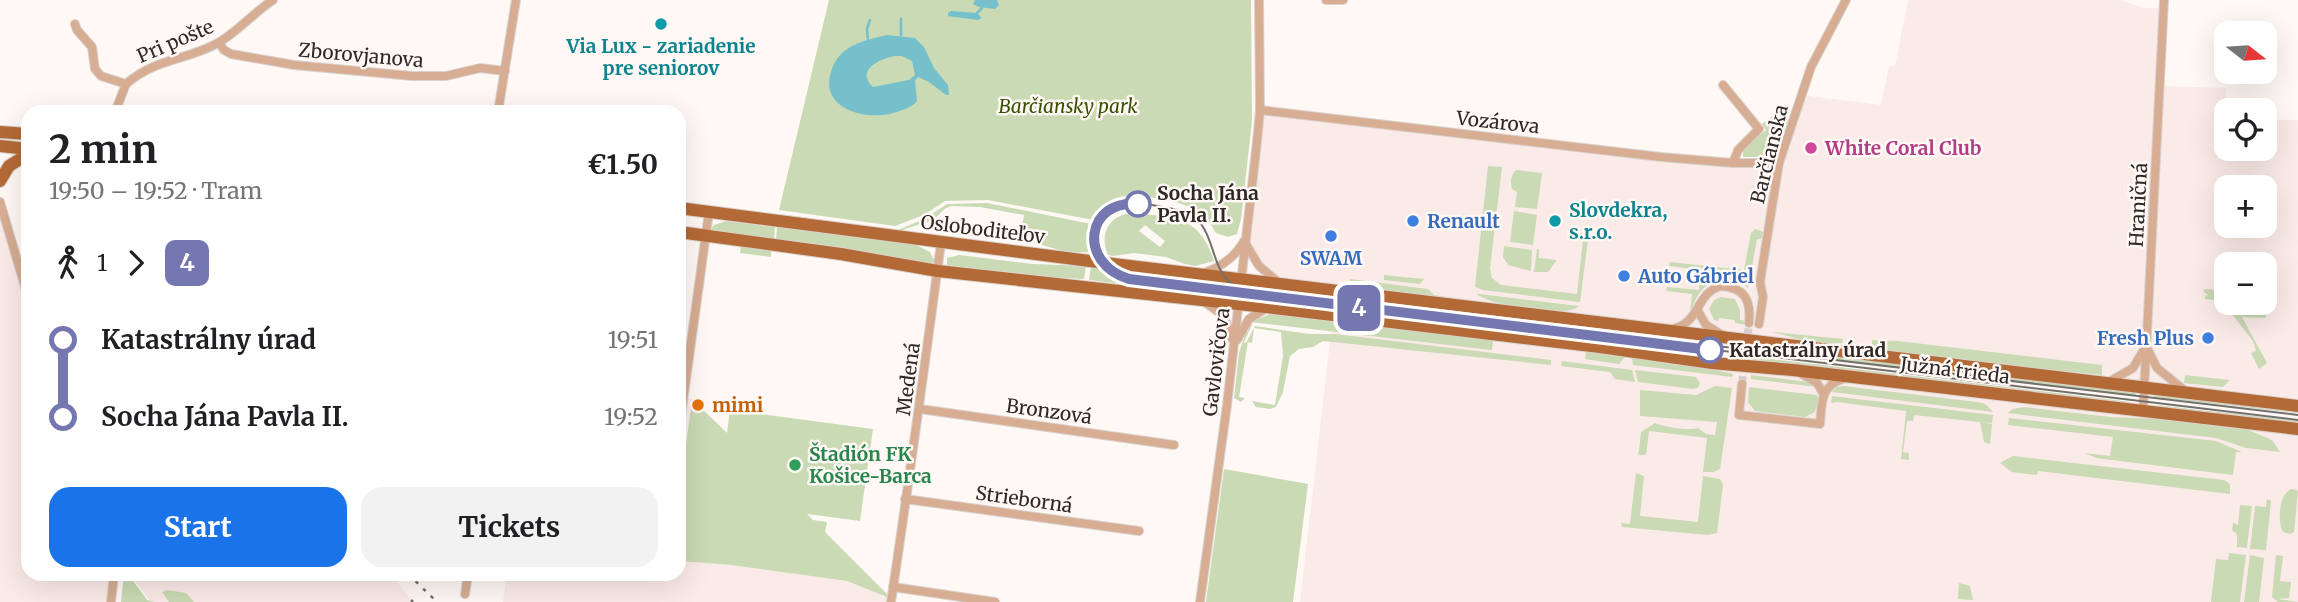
<!DOCTYPE html>
<html lang="en">
<head>
<meta charset="utf-8">
<style>
  :root { --surface:#fff; --page:#f2f2f2; --text:#202124; --muted:#757577; --accent:#1a73e8 }
  body { margin:0; font-family:Merriweather,serif; background:var(--page); color:var(--text); height:100vh; display:flex; flex-direction:column; font-size:26px; white-space:nowrap }
  * { box-sizing:border-box; margin:0 }
  p { font-size:23px; color:var(--muted) }
  .icon { flex:none; width:38px; height:38px; fill:none; stroke:currentColor; stroke-width:2; stroke-linecap:round; stroke-linejoin:round }
  .map { position:relative; flex:1; overflow:hidden }
  .drawer { position:absolute; left:21px; top:105px; width:665px; height:476px; display:flex; flex-direction:column; background:var(--surface); border-radius:21px; box-shadow:0 7px 28px #0002 }
  .drawer>* { flex:none }
  .badge { padding:0 14px; border-radius:10px; font-size:24px; line-height:46px }
  .needle { width:46px; rotate:107deg }
  .fabs { position:absolute; left:2214px; top:21px; display:grid; gap:14px }
  .fabs a { display:grid; place-items:center; width:63px; height:63px; border-radius:14px; background:var(--surface); box-shadow:0 7px 28px #0002; font-size:35px }
  .map>.badge { position:absolute; translate:-50% -50%; box-shadow:0 0 0 4px #fff }
  .legs { display:flex; align-items:center; gap:10px; height:77px; padding:0 28px; font-size:23px }
  .legs p { margin-inline-start:auto }
  .headline { display:flex; align-items:center; justify-content:space-between; height:119px; padding:0 28px }
  h1 { font-size:38px; font-weight:700; line-height:52px }
  .action { display:flex; gap:14px; margin-top:auto; padding:14px 28px }
  .action a { flex:1; height:80px; border-radius:21px; background:var(--accent); color:#fff; font-size:28px; font-weight:700; line-height:80px; text-align:center }
  .action a+a { background:var(--page); color:var(--text) }
  ul { padding:0 28px; list-style:none }
  li { display:flex; align-items:center; gap:24px; height:77px; font-size:26px }
  li i { display:grid; place-items:center; width:10px; height:100%; margin:0 9px; background:currentColor }
  li i::after { content:''; width:18px; height:18px; margin:-9px; border:5px solid; border-radius:50%; background:var(--surface) }
  li p { margin-inline-start:auto }
  li:first-child i { background:linear-gradient(#0000 50%,currentColor 0) }
  li:last-child i { background:linear-gradient(currentColor 50%,#0000 0) }
  .map>svg:first-child { display:block }
  .industrial { fill:#fbebe8; fill-rule:evenodd }
  .green { fill:#c9dab4; fill-rule:evenodd }
  .water { fill:#75c0ca; fill-rule:evenodd }
  .lines { fill:none; stroke-linecap:round; stroke-linejoin:round }
  .stream { stroke:#75c0ca; stroke-width:2.5 }
  .minor-tunnel { stroke:#d5cfcb; stroke-width:8; stroke-dasharray:8 4; stroke-linecap:butt }
  .minor-casing { stroke:#d9d3cf; stroke-width:10 }
  .primary-casing { stroke:#d9d3cf; stroke-width:14 }
  .minor { stroke:#d7ad93; stroke-width:8 }
  .primary { stroke:#b46a36; stroke-width:12 }
  .tram { stroke:#74706d; stroke-width:2 }
  .rail { stroke:#74706d; stroke-width:2.5; stroke-dasharray:3.5 7; stroke-linecap:butt }
  .line-1-casing { stroke:#fff; stroke-width:16 }
  .line-1 { stroke:#7477b0; stroke-width:10 }
  .culture-dot { fill:#0f9aa8; stroke:#fff8f4; stroke-width:2.5 }
  .hotel-dot { fill:#d1479c; stroke:#fff8f4; stroke-width:2.5 }
  .stop-1-dot { fill:#fff; stroke:#7477b0; stroke-width:3.5 }
  .shop-dot { fill:#3f7fe0; stroke:#fff8f4; stroke-width:2.5 }
  .food-dot { fill:#e8710a; stroke:#fff8f4; stroke-width:2.5 }
  .leisure-dot { fill:#2e9e5b; stroke:#fff8f4; stroke-width:2.5 }
  .labels { text-anchor:middle; dominant-baseline:central; stroke-width:5; stroke-linejoin:round; paint-order:stroke }
  .street-label { font-size:19px; fill:#2c2927; stroke:#fff8f4 }
  .culture-label { font-size:19px; font-weight:bold; fill:#0d838f; stroke:#fff8f4 }
  .park-label { font-size:19px; font-style:italic; fill:#385100; stroke:#fff8f4 }
  .hotel-label { font-size:19px; font-weight:bold; fill:#b23c85; stroke:#fff8f4; text-anchor:start }
  .stop-label { font-size:19px; font-weight:bold; fill:#2c2927; stroke:#fff8f4; text-anchor:start }
  .shop-label { font-size:19px; font-weight:bold; fill:#366cbe; stroke:#fff8f4; text-anchor:start }
  .food-label { font-size:19px; font-weight:bold; fill:#c56008; stroke:#fff8f4; text-anchor:start }
  .leisure-label { font-size:19px; font-weight:bold; fill:#27864d; stroke:#fff8f4; text-anchor:start }
</style>
</head>
<body>
<div class="map">
<svg width="2298" height="602" viewBox="0 0 2298 602">
  <rect width="100%" height="100%" fill="#fff8f4"/>
  <g class="industrial">
    <path d="M1908,0H2120L2143,8H2163L2160,86L2226,88V149H2264L2265,120H2298V406L1283,285L1267,274L1244,241L1260,110L1661,157L1778,163L1801,95L1881,105L1889,66H1895ZM2226,187H2264V226H2226ZM2226,264H2264V303H2226Z"/>
    <polygon points="0,212 28,297 28,574 114,574 111,602 0,602"/>
    <polygon points="1333,315 2298,429 2298,602 1300,602"/>
    <polygon points="679,397 692,399 679,500"/>
    <polygon points="679,561 731,565 847,581 892,599 891,602 503,602 507,574 679,574"/>
    <polygon points="130,574 391,574 413,602 151,602"/>
  </g>
  <g class="green">
    <path d="M829,0H1251L1252,121L1241,219L1237,234L1228,237L1216,233C1212,227 1209,220 1203,215C1187,201 1139,192 1118,200C1107,204 1100,211 1093,220L988,200L945,201L924,215L895,226L779,210Z"/>
    <polygon points="1778,112 1788,122 1778,153 1770,157 1743,157 1743,149 1766,130 1762,124"/>
    <polygon points="1488,166 1502,167 1490,268 1492,278 1501,285 1577,294 1583,239 1588,240 1580,302 1483,290 1475,287"/>
    <path d="M1516,170L1542,173L1537,209L1515,207L1517,192L1512,189C1510,183 1511,174 1516,170Z"/>
    <polygon points="987,203 1091,224 1090,252 1070,253 1018,238 1014,235 1014,231 1021,232 1024,215 980,207 952,206 946,208 933,220 896,232 778,216 779,214 898,230 924,219 947,204"/>
    <polygon points="1514,211 1537,215 1533,245 1510,242"/>
    <path d="M1135,213C1175,218 1200,216 1214,261L1195,266L1185,264L1166,257L1134,253L1113,256L1108,255C1098,233 1111,213 1135,213ZM1145,225L1165,241L1160,247L1139,231Z"/>
    <polygon points="726,221 775,227 774,239 713,232 711,229 714,225"/>
    <polygon points="777,227 916,245 930,252 935,262 927,264 776,240"/>
    <path d="M1755,229L1763,232L1761,239H1757L1748,288C1730,274 1706,278 1696,299C1693,304 1693,309 1690,314L1692,294L1666,291L1667,287L1699,290L1701,270L1669,266L1670,262L1744,270L1751,233Z"/>
    <polygon points="741,246 771,250 771,257 740,253"/>
    <polygon points="1504,246 1532,250 1531,271 1508,265 1503,257"/>
    <polygon points="1537,249 1539,249 1539,258 1557,260 1548,272 1534,272"/>
    <polygon points="959,255 1033,264 1086,266 1084,279 1033,277 947,265 947,258"/>
    <path d="M1091,267C1106,269 1116,278 1132,282C1162,289 1195,290 1226,294L1217,295L1089,280Z"/>
    <polygon points="1140,273 1219,282 1224,285 1228,290 1164,282"/>
    <polygon points="1384,275 1424,279 1420,284 1384,280"/>
    <polygon points="1350,279 1428,289 1434,295 1475,302 1407,294 1349,282"/>
    <polygon points="1261,288 1637,331 2131,391 2138,396 1731,347 1731,343 1638,332 1637,336 1258,290"/>
    <polygon points="2205,289 2226,291 2226,303 2264,303 2265,295 2268,295 2266,318 2242,317 2267,363 2259,369 2251,353 2256,351 2253,341 2222,301 2205,299 2205,296 2208,295 2203,291"/>
    <path d="M1476,294H1479L1579,306C1564,320 1492,305 1476,294Z"/>
    <polygon points="1257,297 1636,343 1635,347 1730,358 1731,354 2131,402 2114,403 1766,361 1730,359 1264,301"/>
    <polygon points="1721,297 1735,299 1740,310 1740,320 1746,321 1746,325 1735,323 1735,320 1719,318 1718,321 1714,320 1709,309 1714,300"/>
    <polygon points="1270,314 1493,339 1492,350 1251,322"/>
    <polygon points="1248,325 1252,325 1244,342 1246,343 1255,326 1309,334 1335,334 1551,360 1551,365 1323,341 1313,347 1299,349 1290,356 1283,392 1276,407 1270,409 1256,407 1252,401 1275,405 1283,356 1281,332 1254,328 1252,343 1248,342 1239,397 1245,398 1241,402 1234,398 1239,353"/>
    <polygon points="1772,332 1774,332 1843,339 1842,343 1818,344"/>
    <polygon points="1872,340 1898,341 2102,365 2102,375 1912,355 1872,347"/>
    <polygon points="1586,351 1625,357 1619,364 1585,359"/>
    <polygon points="1632,358 1698,366 1733,374 1732,377 1633,365"/>
    <polygon points="1562,361 1632,370 1635,382 1615,379 1610,372 1561,366"/>
    <polygon points="1635,370 1696,377 1700,383 1698,388 1693,389 1638,382"/>
    <polygon points="1751,375 1808,382 1816,387 1751,379"/>
    <polygon points="2185,375 2230,380 2223,387 2184,383"/>
    <path d="M1715,386L1732,388L1720,469L1714,472H1703L1707,438L1649,431L1646,455H1639L1638,459L1641,432L1655,423C1665,427 1687,431 1698,428L1706,434L1715,435L1717,422L1640,416V390L1696,395Z"/>
    <polygon points="1843,386 1977,402 1985,404 1993,412 1832,392 1837,387"/>
    <polygon points="1749,387 1816,395 1819,398 1815,412 1805,417 1755,411 1748,402"/>
    <polygon points="2155,395 2298,411 2298,413 2153,397"/>
    <polygon points="1832,396 1993,415 1992,423 1983,422 1992,424 1990,444 1984,442 1980,422 1914,415 1913,421 1907,421 1903,452 1909,453 1909,460 1901,459 1906,411 1837,402 1831,403"/>
    <polygon points="692,399 727,433 730,410 873,429 860,521 807,514 813,520 827,522 825,532 892,599 847,581 731,565 679,561 679,500"/>
    <polygon points="2156,405 2298,421 2298,424 2171,409"/>
    <polygon points="2024,407 2110,417 2159,419 2246,429 2272,440 2280,452 2246,448 2216,438 2008,413 2013,409"/>
    <polygon points="2009,418 2216,441 2242,452 2236,452 2233,475 2096,458 2085,453 2110,456 2113,437 2008,425"/>
    <polygon points="2013,456 2224,480 2230,484 2230,494 2038,471 2037,475 2012,472 2000,463"/>
    <polygon points="1224,469 1308,484 1293,602 1206,602"/>
    <polygon points="1636,473 1644,476 1640,516 1698,522 1703,476 1720,479 1723,485 1717,533 1708,535 1622,527 1621,523 1630,524"/>
    <path d="M2291,489L2297,490L2298,492L2294,532L2290,534L2283,532C2277,521 2279,495 2291,489Z"/>
    <polygon points="2267,499 2271,501 2266,550 2250,549 2255,506 2266,507"/>
    <polygon points="2240,505 2252,506 2247,548 2237,547 2237,534 2232,530 2233,523 2238,525"/>
    <polygon points="2229,553 2246,555 2240,602 2211,602 2216,559 2228,560"/>
    <polygon points="2250,555 2264,558 2259,602 2244,602"/>
    <polygon points="2276,555 2283,556 2280,581 2291,582 2289,598 2278,599 2298,602 2278,602 2272,597"/>
    <polygon points="124,574 128,574 147,600 155,602 121,602"/>
    <polygon points="1959,583 1970,586 1973,600 1958,599"/>
    <polygon points="167,590 186,593 194,602 169,602 162,592"/>
  </g>
  <g class="water">
    <polygon points="975,0 997,0 999,5 995,9 979,7 973,4"/>
    <polygon points="951,11 977,13 982,18 978,20 948,16 948,13"/>
    <path d="M887,35L915,38L924,47L934,68L948,85L949,95H946L929,82L918,77L915,81L917,101C911,108 903,110 893,113C866,121 819,109 831,72C833,65 836,59 842,53C854,42 871,39 887,35ZM894,56H902L912,61L915,75L909,80L873,87C855,70 880,59 894,56Z"/>
  </g>
  <g class="lines">
    <g class="stream">
      <polyline points="977,13 982,8"/>
      <polyline points="901,19 901,35"/>
      <polyline points="868,40 867,29 870,20"/>
    </g>
    <polyline class="minor-tunnel" points="1742,384 1749,323"/>
    <defs>
      <g id="minor">
        <polyline points="1326,0 1343,0"/>
        <path d="M75,24L77,30L92,47L95,69L101,76L126,84C156,58 184,61 216,44C237,33 253,13 273,0"/>
        <polyline points="219,43 224,50 231,54 294,65 412,76 446,76 480,68 505,71"/>
        <polyline points="1723,85 1759,129 1738,150 1733,163"/>
        <polyline points="1260,110 1661,157 1733,163 1779,163"/>
        <polyline points="115,112 126,84"/>
        <polyline points="498,112 516,0"/>
        <polyline points="0,202 28,297"/>
        <polyline points="1244,241 1259,266 1277,281"/>
        <path d="M1204,273C1221,267 1234,258 1243,243"/>
        <polyline points="1206,303 1224,316 1232,339"/>
        <polyline points="1698,311 1706,325 1722,335"/>
        <polyline points="1759,324 1763,297 1760,282 1779,163 1811,67 1846,0"/>
        <path d="M1675,328C1700,322 1696,293 1721,286C1746,288 1751,301 1749,323"/>
        <polyline points="1237,340 1249,319 1265,309"/>
        <polyline points="2147,348 2157,368 2184,390"/>
        <polyline points="1802,374 1817,383 1823,393"/>
        <polyline points="2107,383 2133,368 2143,351"/>
        <path d="M1742,384L1739,415L1820,424C1822,403 1820,386 1843,379"/>
        <polyline points="920,409 1174,445"/>
        <polyline points="2143,411 2164,0"/>
        <polyline points="679,430 709,212"/>
        <polyline points="905,499 1139,531"/>
        <polyline points="893,587 995,602"/>
        <polyline points="465,594 468,574"/>
        <polyline points="111,602 114,574"/>
        <path d="M891,602C909,482 925,363 941,243"/>
        <polyline points="1200,602 1227,405 1257,142 1260,110 1259,0"/>
      </g>
      <g id="primary">
        <polyline points="0,132 28,134"/>
        <polyline points="0,146 28,149"/>
        <polyline points="0,181 9,166 28,154"/>
        <polyline points="679,208 1113,264 2298,406"/>
        <polyline points="679,232 841,254 938,271 1274,308 1600,347 1712,363 1793,370 2298,429"/>
      </g>
    </defs>
    <use href="#minor" class="minor-casing"/>
    <use href="#primary" class="primary-casing"/>
    <use href="#minor" class="minor"/>
    <use href="#primary" class="primary"/>
    <path class="tram" d="M2298,415L1246,290C1199,278 1227,217 1173,209C1157,206 1135,200 1119,206C1075,221 1092,270 1134,280L2298,420"/>
    <g class="rail">
      <polyline points="408,574 437,602"/>
      <polyline points="411,600 413,602"/>
    </g>
  </g>
  <g class="lines">
    <defs>
      <path id="line-1" d="M1138,204C1086,199 1077,263 1129,279L1710,350"/>
    </defs>
    <use href="#line-1" class="line-1-casing"/>
    <use href="#line-1" class="line-1"/>
  </g>
  <g class="culture-dot">
    <circle cx="661" cy="24" r="7"/>
    <circle cx="1555" cy="221" r="7"/>
  </g>
  <circle class="hotel-dot" cx="1811" cy="148" r="7"/>
  <g class="stop-1-dot">
    <circle cx="1138" cy="204" r="12"/>
    <circle cx="1710" cy="350" r="12"/>
  </g>
  <g class="shop-dot">
    <circle cx="1413" cy="221" r="7"/>
    <circle cx="1331" cy="236" r="7"/>
    <circle cx="1624" cy="276" r="7"/>
    <circle cx="2208" cy="338" r="7"/>
  </g>
  <circle class="food-dot" cx="698" cy="405" r="7"/>
  <circle class="leisure-dot" cx="795" cy="465" r="7"/>
  <g class="labels">
    <g class="street-label">
      <text transform="translate(175 41) rotate(-23)">Pri pošte</text>
      <text transform="translate(361 55) rotate(5)">Zborovjanova</text>
      <text transform="translate(1498 122) rotate(6)">Vozárova</text>
      <text transform="translate(1769 154) rotate(-76)">Barčianska</text>
      <text transform="translate(2138 205) rotate(-87)">Hraničná</text>
      <text transform="translate(983 229) rotate(7)">Osloboditeľov</text>
      <text transform="translate(1216 362) rotate(-83)">Gavlovičova</text>
      <text transform="translate(1955 370) rotate(7)">Južná trieda</text>
      <text transform="translate(908 379) rotate(-82)">Medená</text>
      <text transform="translate(1049 411) rotate(8)">Bronzová</text>
      <text transform="translate(1024 499) rotate(8)">Strieborná</text>
    </g>
    <g class="culture-label">
      <text x="661" y="46">Via Lux - zariadenie<tspan x="661" dy="22">pre seniorov</tspan></text>
      <text x="1569" y="210" text-anchor="start">Slovdekra,<tspan x="1569" dy="22">s.r.o.</tspan></text>
    </g>
    <g class="park-label">
      <text x="1068" y="106">Barčiansky park</text>
    </g>
    <g class="hotel-label">
      <text x="1825" y="148">White Coral Club</text>
    </g>
    <g class="stop-label">
      <text x="1157" y="193">Socha Jána<tspan x="1157" dy="22">Pavla II.</tspan></text>
      <text x="1729" y="350">Katastrálny úrad</text>
    </g>
    <g class="shop-label">
      <text x="1427" y="221">Renault</text>
      <text x="1331" y="258" text-anchor="middle">SWAM</text>
      <text x="1638" y="276">Auto Gábriel</text>
      <text x="2194" y="338" text-anchor="end">Fresh Plus</text>
    </g>
    <g class="food-label">
      <text x="712" y="405">mimi</text>
    </g>
    <g class="leisure-label">
      <text x="809" y="454">Štadión FK<tspan x="809" dy="22">Košice-Barca</tspan></text>
    </g>
  </g>
</svg>
<div class="fabs">
<a><svg class="needle" viewBox="-14 -14 28 28"><path d="M0-13l5 13h-10z" fill="#e53935"/><path d="M0 13l5-13h-10z" fill="#757577"/></svg></a>
<a><svg class="icon" aria-label="locate" viewBox="0 0 24 24"><circle cx="12" cy="12" r="6"/><path d="M12 2v4M12 18v4M2 12h4M18 12h4"/></svg></a>
<a>+</a>
<a>−</a>
</div>
<b class="badge" style="left:1359px;top:308px;background:#7477b0;color:#fff">4</b>
<section class="drawer">
<div class="headline"><div><h1>2 min</h1><p>19:50 – 19:52 · Tram</p></div><b>€1.50</b></div>
<div class="legs"><svg class="icon" aria-label="walk" viewBox="0 0 24 24"><circle cx="13" cy="4" r="2"/><path d="M13 8l-2 6 4 7M11 14l-3 7M7 12l3-4h3l4 4"/></svg>1<svg class="icon" aria-label="forward" viewBox="0 0 24 24"><path d="M9 5l7 7-7 7"/></svg><b class="badge" style="background:#7477b0;color:#fff">4</b></div>
<ul>
<li><i style="color:#7477b0"></i><b>Katastrálny úrad</b><p>19:51</p></li>
<li><i style="color:#7477b0"></i><b>Socha Jána Pavla II.</b><p>19:52</p></li>
</ul>
<div class="action"><a>Start</a><a>Tickets</a></div>
</section>
</div>
</body>
</html>
